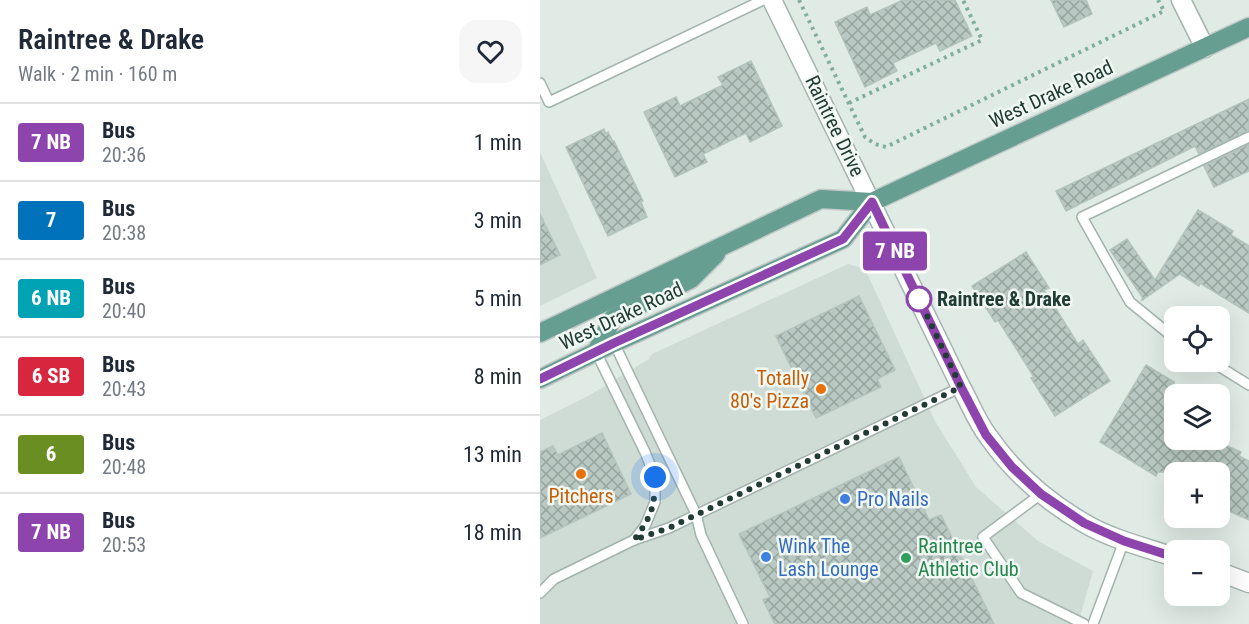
<!DOCTYPE html>
<html lang="en">
<head>
<meta charset="utf-8">
<style>
  :root { --surface:#fff; --page:#f6f6f7; --text:#1f2937; --muted:#747a83; --line:#e0e1e3 }
  body { margin:0; font-family:"Roboto Condensed",sans-serif; background:var(--page); color:var(--text); height:100vh; display:flex; flex-direction:column; font-size:22px; white-space:nowrap }
  * { box-sizing:border-box; margin:0 }
  p { font-size:20px; color:var(--muted) }
  .icon { flex:none; width:33px; height:33px; fill:none; stroke:currentColor; stroke-width:2; stroke-linecap:round; stroke-linejoin:round }
  .map { position:relative; flex:1; overflow:hidden }
  .drawer { display:flex; flex-direction:column; background:var(--surface); width:540px }
  .drawer>* { flex:none }
  .badge { padding:0 12px; border-radius:4px; font-size:21px; line-height:39px }
  .controls { position:absolute; left:624px; top:306px; display:grid; gap:12px }
  .controls a { display:grid; place-items:center; width:66px; height:66px; border-radius:12px; background:var(--surface); box-shadow:0 6px 24px #0002; font-size:30px }
  .you { position:absolute; width:30px; height:30px; margin:-15px; border:4px solid #fff; border-radius:50%; background:#1a73e8; box-shadow:0 0 0 9px #1a73e833 }
  .map>.badge { position:absolute; translate:-50% -50%; box-shadow:0 0 0 3px #fff }
  .round { display:grid; place-items:center; flex:none; width:63px; height:63px; border-radius:18px; background:var(--page) }
  .head { display:flex; align-items:center; justify-content:space-between; height:102px; padding:0 18px }
  h1 { font-size:28px; font-weight:600; line-height:45px }
  ul { padding:0; list-style:none }
  li { display:flex; align-items:center; gap:18px; height:78px; padding:0 18px; border-top:2px solid var(--line) }
  li div { flex:1 }
  li b { display:block; font-size:22px }
  li em { font-style:normal }
  li .badge { min-width:66px; font-weight:700; text-align:center }
  main { display:flex; flex:1; min-height:0 }
  .map>svg:first-child { display:block }
  .built { fill:#cfdbd5 }
  .building { fill:url(#building-cross-hatch); stroke:#b3c4be; stroke-width:1.5 }
  .lines { fill:none; stroke-linecap:round; stroke-linejoin:round }
  .service-casing { stroke:#a3b3ad; stroke-width:12 }
  .minor-casing { stroke:#a3b3ad; stroke-width:21 }
  .tertiary-casing { stroke:#a3b3ad; stroke-width:21 }
  .primary-casing { stroke:#c1c8c6; stroke-width:21 }
  .path { stroke:#82aea1; stroke-width:4; stroke-dasharray:3 4.5; stroke-linecap:butt }
  .service { stroke:#fff; stroke-width:9 }
  .minor { stroke:#fff; stroke-width:18 }
  .tertiary { stroke:#fff; stroke-width:18 }
  .primary { stroke:#669f92; stroke-width:18 }
  .line-casing { stroke:#fff; stroke-width:14 }
  .line { stroke:#8e44ad; stroke-width:9 }
  .walk { stroke:#213b35; stroke-width:6; stroke-dasharray:0 10.8 }
  .stop-dot { fill:#fff; stroke:#8e44ad; stroke-width:3 }
  .food-dot { fill:#e8710a; stroke:#f1f8f4; stroke-width:2 }
  .shop-dot { fill:#3f7fe0; stroke:#f1f8f4; stroke-width:2 }
  .leisure-dot { fill:#2e9e5b; stroke:#f1f8f4; stroke-width:2 }
  .labels { text-anchor:middle; dominant-baseline:central; stroke-width:5; stroke-linejoin:round; paint-order:stroke }
  .street-label { font-size:20px; fill:#213b35; stroke:#f1f8f4 }
  .stop-label { font-size:20px; font-weight:bold; fill:#213b35; stroke:#f1f8f4; text-anchor:start }
  .food-label { font-size:20px; fill:#c56008; stroke:#f1f8f4; text-anchor:end }
  .shop-label { font-size:20px; fill:#366cbe; stroke:#f1f8f4; text-anchor:start }
  .leisure-label { font-size:20px; fill:#27864d; stroke:#f1f8f4; text-anchor:start }
</style>
</head>
<body>
<main>
<section class="drawer">
<div class="head"><div><h1>Raintree &amp; Drake</h1><p>Walk · 2 min · 160 m</p></div><a class="round"><svg class="icon" aria-label="heart" viewBox="0 0 24 24"><path d="M12 20l-8-8c-3-5 5-10 8-4 3-6 11-1 8 4z"/></svg></a></div>
<ul>
<li><span class="badge" style="background:#8e44ad;color:#fff">7 NB</span><div><b>Bus</b><p>20:36</p></div><em>1 min</em></li>
<li><span class="badge" style="background:#0072bc;color:#fff">7</span><div><b>Bus</b><p>20:38</p></div><em>3 min</em></li>
<li><span class="badge" style="background:#00a3b4;color:#fff">6 NB</span><div><b>Bus</b><p>20:40</p></div><em>5 min</em></li>
<li><span class="badge" style="background:#d7263d;color:#fff">6 SB</span><div><b>Bus</b><p>20:43</p></div><em>8 min</em></li>
<li><span class="badge" style="background:#6b8e23;color:#fff">6</span><div><b>Bus</b><p>20:48</p></div><em>13 min</em></li>
<li><span class="badge" style="background:#8e44ad;color:#fff">7 NB</span><div><b>Bus</b><p>20:53</p></div><em>18 min</em></li>
</ul>
</section>
<div class="map">
<svg width="709" height="624" viewBox="0 0 709 624">
  <defs>
    <pattern id="building-cross-hatch" width="8" height="8" patternUnits="userSpaceOnUse" patternTransform="scale(1.5)"><rect width="8" height="8" fill="#b9c8c2"/><path d="M0 0l8 8M0 8l8-8" fill="none" stroke="#96a49e"/></pattern>
  </defs>
  <rect width="100%" height="100%" fill="#e0ebe6"/>
  <g class="built">
    <polygon points="0,152 57,278 0,306"/>
    <polygon points="308,264 325,269 395,421 436,487 498,541 553,571 538,624 0,624 0,420 48,396 109,359 112,354"/>
  </g>
  <g class="building">
    <polygon points="363,0 415,0 432,36 400,51 396,43 353,63 357,71 325,87 295,22 327,7 330,15"/>
    <polygon points="511,0 546,0 552,14 524,27"/>
    <polygon points="211,61 242,126 210,142 206,133 163,154 167,162 135,177 104,112 136,97 140,106 183,85 178,77"/>
    <polygon points="709,99 709,130 659,154 655,146 526,211 516,191"/>
    <polygon points="64,129 66,134 68,132 73,142 74,141 103,201 101,202 107,217 68,236 26,147"/>
    <polygon points="709,144 709,171 674,187 664,166"/>
    <polygon points="658,210 693,231 691,235 709,246 709,313 660,283 659,286 640,274 601,301 603,298 570,250 587,239 615,280"/>
    <polygon points="0,214 20,255 0,265"/>
    <polygon points="486,252 509,288 504,290 538,344 543,340 570,381 515,416 491,378 494,377 458,320 455,322 432,286"/>
    <polygon points="319,296 355,370 337,379 341,387 276,418 236,336"/>
    <polygon points="606,365 634,382 634,440 673,440 701,452 699,456 709,461 709,520 680,507 680,472 618,472 616,476 560,442"/>
    <polygon points="62,433 91,494 0,538 0,452 13,446 18,455"/>
    <polygon points="359,457 389,520 401,515 454,624 235,624 223,600 230,597 199,534"/>
  </g>
  <g class="lines">
    <defs>
      <g id="service">
        <polyline points="0,83 9,102 223,0"/>
        <polyline points="634,338 590,302 542,217 709,137"/>
        <polyline points="74,343 156,514 161,535 203,624"/>
        <polyline points="56,352 105,452 115,477 115,502 105,526 94,540"/>
        <polyline points="672,362 709,385"/>
        <polyline points="501,494 443,537 481,593 544,624"/>
        <polyline points="0,593 14,579 94,540 129,528 421,387"/>
        <polyline points="553,624 584,541"/>
      </g>
      <polyline id="minor" points="641,0 665,48"/>
      <g id="tertiary">
        <path d="M232,0L421,387C430,403 437,422 448,436C473,472 506,501 544,523C571,539 604,547 634,557"/>
        <polyline points="680,572 709,583"/>
      </g>
      <g id="primary">
        <polyline points="0,333 281,199 332,202"/>
        <polyline points="56,352 73,318 151,279 176,254"/>
        <polyline points="0,379 74,343 303,239 332,202 709,27"/>
      </g>
    </defs>
    <use href="#service" class="service-casing"/>
    <use href="#minor" class="minor-casing"/>
    <use href="#tertiary" class="tertiary-casing"/>
    <use href="#primary" class="primary-casing"/>
    <g class="path">
      <polyline points="259,0 325,137 335,144 346,147 624,11 618,0"/>
      <polyline points="309,103 442,40 423,0"/>
    </g>
    <use href="#service" class="service"/>
    <use href="#minor" class="minor"/>
    <use href="#tertiary" class="tertiary"/>
    <use href="#primary" class="primary"/>
  </g>
  <g class="lines">
    <defs>
      <polyline id="line" points="0,379 74,343 303,239 332,202 421,387 446,435 472,467 501,494 544,523 584,541 634,557"/>
    </defs>
    <use href="#line" class="line-casing"/>
    <use href="#line" class="line"/>
    <path class="walk" d="M115,477C115,506 112,516 94,540L129,528L421,387L379,299"/>
  </g>
  <circle class="stop-dot" cx="379" cy="299" r="12"/>
  <g class="food-dot">
    <circle cx="281" cy="389" r="6"/>
    <circle cx="41" cy="474" r="6"/>
  </g>
  <g class="shop-dot">
    <circle cx="305" cy="499" r="6"/>
    <circle cx="226" cy="557" r="6"/>
  </g>
  <circle class="leisure-dot" cx="366" cy="558" r="6"/>
  <g class="labels">
    <g class="street-label">
      <text transform="translate(511 94) rotate(-25)">West Drake Road</text>
      <text transform="translate(295 126) rotate(64)">Raintree Drive</text>
      <text transform="translate(81 316) rotate(-25)">West Drake Road</text>
    </g>
    <g class="stop-label">
      <text x="397" y="299">Raintree &amp; Drake</text>
    </g>
    <g class="food-label">
      <text x="269" y="378">Totally<tspan x="269" dy="23">80's Pizza</tspan></text>
      <text x="41" y="496" text-anchor="middle">Pitchers</text>
    </g>
    <g class="shop-label">
      <text x="317" y="499">Pro Nails</text>
      <text x="238" y="546">Wink The<tspan x="238" dy="23">Lash Lounge</tspan></text>
    </g>
    <g class="leisure-label">
      <text x="378" y="546">Raintree<tspan x="378" dy="23">Athletic Club</tspan></text>
    </g>
  </g>
</svg>
<div class="controls">
<a><svg class="icon" aria-label="locate" viewBox="0 0 24 24"><circle cx="12" cy="12" r="6"/><path d="M12 2v4M12 18v4M2 12h4M18 12h4"/></svg></a>
<a><svg class="icon" aria-label="layers" viewBox="0 0 24 24"><path d="M12 4l9 5-9 5-9-5zM3 14l9 5 9-5"/></svg></a>
<a>+</a>
<a>−</a>
</div>
<div class="you" style="left:115px;top:477px"></div>
<b class="badge" style="left:355px;top:251px;background:#8e44ad;color:#fff">7 NB</b>
</div>
</main>
</body>
</html>
